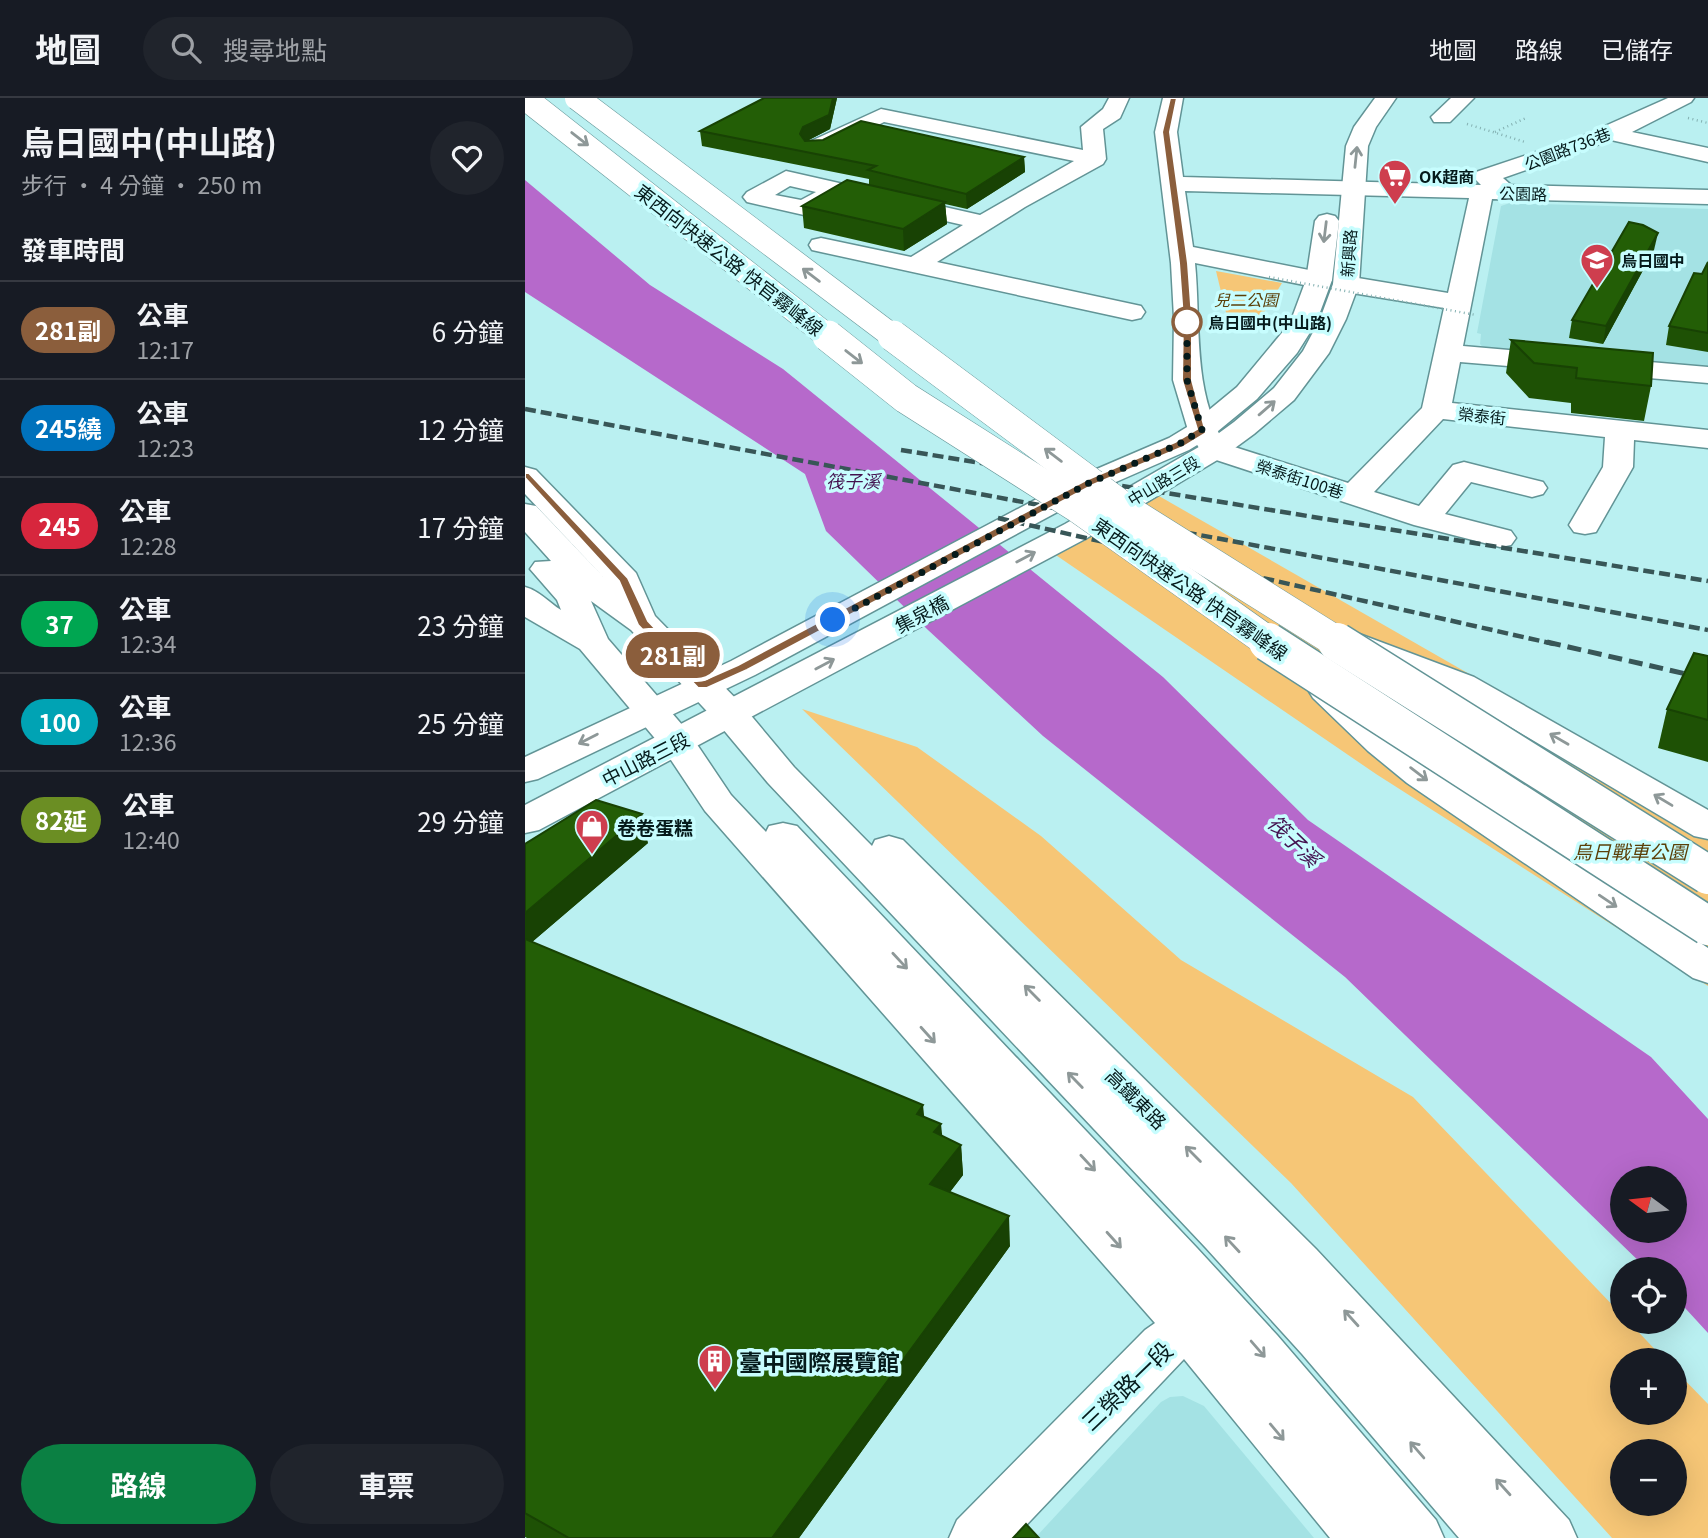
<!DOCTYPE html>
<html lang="zh-TW">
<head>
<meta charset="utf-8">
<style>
  :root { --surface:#171b24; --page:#20242c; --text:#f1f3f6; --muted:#9ea1a6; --line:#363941; --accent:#0b8043 }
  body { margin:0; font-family:Georgia,"Noto Sans TC",serif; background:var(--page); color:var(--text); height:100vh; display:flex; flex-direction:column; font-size:26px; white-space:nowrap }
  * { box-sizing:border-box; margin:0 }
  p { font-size:23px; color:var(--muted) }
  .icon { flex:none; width:38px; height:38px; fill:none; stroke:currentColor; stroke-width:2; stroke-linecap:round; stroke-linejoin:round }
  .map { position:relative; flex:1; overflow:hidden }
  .sheet { display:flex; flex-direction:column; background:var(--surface); width:525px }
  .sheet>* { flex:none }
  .badge { padding:0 14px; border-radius:23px; font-size:24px; line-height:46px }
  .needle { width:46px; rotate:285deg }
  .tools { position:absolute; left:1085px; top:1068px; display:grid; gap:14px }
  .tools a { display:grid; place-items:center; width:77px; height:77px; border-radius:50%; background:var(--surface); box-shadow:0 7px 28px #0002; font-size:35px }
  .you { position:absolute; width:35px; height:35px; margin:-18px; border:5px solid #fff; border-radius:50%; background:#1a73e8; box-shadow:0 0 0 10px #1a73e833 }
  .map>.badge { position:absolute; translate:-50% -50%; box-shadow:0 0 0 4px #fff }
  h2 { padding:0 21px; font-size:26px; line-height:63px }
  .round { display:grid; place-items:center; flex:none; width:74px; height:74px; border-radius:37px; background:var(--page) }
  .headline { display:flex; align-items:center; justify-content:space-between; height:119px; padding:0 21px }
  h1 { font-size:33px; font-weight:700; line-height:52px }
  .cta { display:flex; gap:14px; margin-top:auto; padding:14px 21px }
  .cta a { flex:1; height:80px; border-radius:42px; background:var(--accent); color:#fff; font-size:28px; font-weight:700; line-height:80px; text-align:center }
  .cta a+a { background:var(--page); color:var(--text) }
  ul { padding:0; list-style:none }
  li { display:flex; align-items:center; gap:21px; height:98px; padding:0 21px; border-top:2px solid var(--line) }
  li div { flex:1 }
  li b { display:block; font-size:26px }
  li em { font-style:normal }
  li .badge { min-width:77px; font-weight:700; text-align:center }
  header { display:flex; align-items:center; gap:42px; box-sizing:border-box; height:98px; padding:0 35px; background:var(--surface); border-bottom:2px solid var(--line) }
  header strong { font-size:33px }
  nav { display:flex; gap:38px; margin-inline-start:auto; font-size:24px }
  .search { width:490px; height:63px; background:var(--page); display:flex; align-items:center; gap:18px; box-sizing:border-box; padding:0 24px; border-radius:38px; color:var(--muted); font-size:26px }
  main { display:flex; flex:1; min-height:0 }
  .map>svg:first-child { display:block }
  .built { fill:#a4e2e4 }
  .green { fill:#f6c676; fill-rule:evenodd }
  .water { fill:#b669cb; fill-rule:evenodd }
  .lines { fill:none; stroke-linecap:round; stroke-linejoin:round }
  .minor-casing { stroke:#629496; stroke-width:3 }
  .major-casing { stroke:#629496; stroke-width:3 }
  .highway-casing { stroke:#629496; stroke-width:3 }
  .path { stroke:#83b0b1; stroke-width:2.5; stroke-dasharray:1 3.5; stroke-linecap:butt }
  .minor { fill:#fff; fill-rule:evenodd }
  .major { fill:#fff; fill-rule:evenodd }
  .highway { fill:#fff; fill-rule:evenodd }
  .rail-far1 { stroke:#385657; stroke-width:4.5; stroke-dasharray:11 5; stroke-linecap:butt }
  .rail { stroke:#385657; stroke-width:5; stroke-dasharray:14 7; stroke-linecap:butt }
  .highway-bridge-far2-casing { stroke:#629496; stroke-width:25; stroke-linecap:butt }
  .highway-bridge-far1-casing { stroke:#629496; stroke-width:32; stroke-linecap:butt }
  .highway-bridge-casing { stroke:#629496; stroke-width:41; stroke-linecap:butt }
  .path-bridge { stroke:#83b0b1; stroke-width:2.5; stroke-dasharray:1 3.5; stroke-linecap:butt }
  .highway-bridge-far2 { stroke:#fff; stroke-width:24 }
  .highway-bridge-far1 { stroke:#fff; stroke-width:31 }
  .highway-bridge { stroke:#fff; stroke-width:38 }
  .wall { fill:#1e5105 }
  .shaded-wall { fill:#184204 }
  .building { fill:#235e06; stroke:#184204; stroke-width:2 }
  .oneway { stroke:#8e9898 }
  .line { fill:#8b5e3c; stroke:#fff; stroke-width:2 }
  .walk { stroke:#051a1b; stroke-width:7; stroke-dasharray:0 12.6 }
  .stop-dot { fill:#fff; stroke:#8b5e3c; stroke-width:3.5 }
  .labels { text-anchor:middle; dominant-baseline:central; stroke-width:7; stroke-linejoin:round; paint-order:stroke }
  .far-street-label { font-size:16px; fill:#051a1b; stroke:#c7fdfe }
  .far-poi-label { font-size:16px; font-weight:bold; fill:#051a1b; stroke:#c7fdfe; text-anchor:start }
  .far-park-label { font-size:16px; font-style:italic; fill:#5b3f08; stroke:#c7fdfe }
  .far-stop-label { font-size:16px; font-weight:bold; fill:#051a1b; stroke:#c7fdfe; text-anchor:start }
  .far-water-label { font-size:18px; font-style:italic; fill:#43114f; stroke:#c7fdfe }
  .street-label { font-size:19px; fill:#051a1b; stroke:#c7fdfe }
  .poi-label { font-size:19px; font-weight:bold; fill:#051a1b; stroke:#c7fdfe; text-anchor:start }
  .park-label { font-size:19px; font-style:italic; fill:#5b3f08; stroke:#c7fdfe }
  .water-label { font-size:21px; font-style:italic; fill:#43114f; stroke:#c7fdfe }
  .near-poi-label { font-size:23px; font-weight:bold; fill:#051a1b; stroke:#c7fdfe; text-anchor:start }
  .near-street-label { font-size:23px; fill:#051a1b; stroke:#c7fdfe }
</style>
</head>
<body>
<header>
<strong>地圖</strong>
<div class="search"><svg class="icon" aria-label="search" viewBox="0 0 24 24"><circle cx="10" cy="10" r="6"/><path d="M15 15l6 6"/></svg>搜尋地點</div>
<nav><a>地圖</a><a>路線</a><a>已儲存</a></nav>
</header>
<main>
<section class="sheet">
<div class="headline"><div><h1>烏日國中(中山路)</h1><p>步行 · 4 分鐘 · 250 m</p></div><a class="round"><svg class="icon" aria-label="heart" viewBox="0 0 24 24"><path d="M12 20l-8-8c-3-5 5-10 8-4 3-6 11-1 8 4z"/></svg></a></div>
<h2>發車時間</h2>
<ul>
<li><span class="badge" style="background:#8b5e3c;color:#fff">281副</span><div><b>公車</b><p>12:17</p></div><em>6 分鐘</em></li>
<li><span class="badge" style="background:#0072bc;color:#fff">245繞</span><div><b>公車</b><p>12:23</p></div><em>12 分鐘</em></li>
<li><span class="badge" style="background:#d7263d;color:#fff">245</span><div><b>公車</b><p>12:28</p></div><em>17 分鐘</em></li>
<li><span class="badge" style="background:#00a651;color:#fff">37</span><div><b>公車</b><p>12:34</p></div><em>23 分鐘</em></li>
<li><span class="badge" style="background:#00a3b4;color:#fff">100</span><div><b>公車</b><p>12:36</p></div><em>25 分鐘</em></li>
<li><span class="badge" style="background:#6b8e23;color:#fff">82延</span><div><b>公車</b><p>12:40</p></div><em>29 分鐘</em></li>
</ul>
<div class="cta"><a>路線</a><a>車票</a></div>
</section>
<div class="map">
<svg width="1183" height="1440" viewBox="0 0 1183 1440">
  <rect width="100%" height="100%" fill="#baf0f1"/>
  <g class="built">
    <polygon points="985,105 1183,111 1183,274 963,255 955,246 956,236 952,235 976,108"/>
    <polygon points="658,1298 679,1308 789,1440 510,1440 636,1304 645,1299"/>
  </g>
  <g class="green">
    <polygon points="691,173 757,185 729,231 705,231"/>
    <polygon points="620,390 1183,713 1183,888 851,676 522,451"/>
    <path d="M277,611L392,649L516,738L656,862L888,999L1097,1217V1223H1103L1140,1262H1097V1314H1150V1272L1183,1306V1440H1087L766,1085ZM1097,1353H1150V1405H1097Z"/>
  </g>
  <path class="water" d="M0,82L125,187L258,271L638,579L783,722L1126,959L1183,1021V1235L1150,1199V1171H1122L820,879L518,638L403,532L301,433L280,376L0,194ZM1097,1080H1150V1132H1097Z"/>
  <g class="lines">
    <defs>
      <g id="minor">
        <path d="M584,0H604L595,20L578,31L581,61L578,66L500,109L412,164L616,208L620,214L616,220L607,222L296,154L287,152L284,147L287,142L296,140L386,159L438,127L316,99L279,117L222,104L218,99L222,94L261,73L455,117L549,63L359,24L302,53H286L283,48L286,43L356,11L558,52L556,29L578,11ZM265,88L291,94L276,102L250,97Z"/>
        <path d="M638,0H658L652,34L658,79L956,87L948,79L951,74L1053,40L1143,0H1169L1166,4L1107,34L1183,50V64L1086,42L978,80L986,87L1183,92V106L967,101L938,248L1183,269V285L935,264L927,305L1183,332V350L1109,342L1108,369L1071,434L1060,436L1049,434L1044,427L1078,369L1080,339L918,321L849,394L894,408L928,367L939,364L1018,384L1022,390L1018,396L1007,399L946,384L920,416L986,433L991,440L986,447L975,449L889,427L679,358L663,332L648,282L649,220L646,165L630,34ZM660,93L944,100L923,195L821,178L812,181L808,186L812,191L821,194L919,210L897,310L823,385L700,346C667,293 676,225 670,165L794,190L803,187L807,182L803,177L794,174L668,149Z"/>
        <polygon points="926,0 949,0 925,24 909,24 906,19"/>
        <path d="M0,369L11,372L111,475L130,518L218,608L269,669L347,748L350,742L364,738L378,742L791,1151L1044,1422L1052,1440H934L777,1256L681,1150L243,685L192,624L106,532L66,503L83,541L165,636L206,697L241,734L244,728L258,725L272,728L672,1150L752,1237L911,1422L919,1440H805L659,1261L489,1440H424L432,1422L620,1232L630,1225L180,713L138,650L55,551L0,519V489C15,493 23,504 36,512L32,502L5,471L10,464L26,463L0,434V406L11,408L85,486L0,396Z"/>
      </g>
      <g id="major">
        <polygon points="850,0 871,0 851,29 843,48 834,186 821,221 804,255 769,302 729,336 699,358 562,440 14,732 0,735 0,707 540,426 679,346 709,324 749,290 778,253 795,221 808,186 821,48 829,29"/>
        <polygon points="802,116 810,118 814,123 807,182 791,225 772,255 732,301 687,338 664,352 575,391 230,577 13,681 0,684 0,659 206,563 553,379 644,340 667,326 712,289 765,225 781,182 790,123 794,118"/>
      </g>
      <g id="highway">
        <polygon points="829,534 949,579 1183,712 1183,741 1169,738 925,593 817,551 812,544 817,537"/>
        <polygon points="801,581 814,584 869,637 908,669 1183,850 1183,885 1168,880 882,685 843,653 788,600 783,592 788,584"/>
      </g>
    </defs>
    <use href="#minor" class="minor-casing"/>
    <use href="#major" class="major-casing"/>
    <use href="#highway" class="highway-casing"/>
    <g class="path">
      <polyline points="1163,20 1183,25"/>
      <polyline points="942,26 1000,44"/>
      <polyline points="970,34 1001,20"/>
    </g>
    <use href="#minor" class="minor"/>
    <use href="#major" class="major"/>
    <use href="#highway" class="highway"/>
    <g class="rail-far1">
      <polyline points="0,311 1183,532"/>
      <polyline points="376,352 1183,483"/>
      <polyline points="473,420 1029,546"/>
    </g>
    <polyline class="rail" points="1022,544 1183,581"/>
    <defs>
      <g id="highway-bridge-far2">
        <polyline points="0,0 305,240"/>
        <polyline points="52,0 370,240"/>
      </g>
      <g id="highway-bridge-far1">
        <polyline points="303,238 381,300 554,410 746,546"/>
        <polyline points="368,238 603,413 815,546"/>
      </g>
      <g id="highway-bridge">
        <polyline points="743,544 1183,828"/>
        <polyline points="812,544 1183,777"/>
      </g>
    </defs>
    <use href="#highway-bridge-far2" class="highway-bridge-far2-casing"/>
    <use href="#highway-bridge-far1" class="highway-bridge-far1-casing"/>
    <use href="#highway-bridge" class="highway-bridge-casing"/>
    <polyline class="path-bridge" points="744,179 951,217"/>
    <use href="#highway-bridge-far2" class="highway-bridge-far2"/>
    <use href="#highway-bridge-far1" class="highway-bridge-far1"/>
    <use href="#highway-bridge" class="highway-bridge"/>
  </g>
  <g class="wall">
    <polygon points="239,0 312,0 305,31 282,43 499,59 500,74 442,111 420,106 422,126 379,153 279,130 277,108 344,87 344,81 177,48 175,33"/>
    <polygon points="1129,152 1078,246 1044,240 1047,222"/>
    <polygon points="1183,164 1183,254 1141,247 1144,228 1177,176"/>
    <polygon points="986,242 1126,288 1119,323 1046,315 1046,305 1004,300 981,275"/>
    <polygon points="1183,558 1183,664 1133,650 1142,611"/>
    <polygon points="123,745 7,844 399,1019 417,1038 436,1047 438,1077 425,1094 485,1148 274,1440 2,1440 0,1439 0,746"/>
  </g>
  <g class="shaded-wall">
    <polygon points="308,0 312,0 305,31 280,44 275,36 278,29"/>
    <polygon points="499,59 500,74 442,111 441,96"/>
    <polygon points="420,104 422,126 379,153 378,131"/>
    <polygon points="1133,135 1129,152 1078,246 1081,228"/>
    <polygon points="117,716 123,745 0,850 0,815"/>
    <polygon points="398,1007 401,1037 392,1016"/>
    <polygon points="416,1026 419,1055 409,1034"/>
    <polygon points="436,1047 438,1077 408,1116 405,1086"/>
    <polygon points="484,1118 485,1148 274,1440 247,1440"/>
  </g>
  <g class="building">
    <polygon points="239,0 308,0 304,17 278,29 275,36 280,43 298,42 336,23 499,59 441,96 343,72 351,68 175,33"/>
    <polygon points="322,82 420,104 378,131 277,108"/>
    <polygon points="1104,124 1118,127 1133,135 1081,228 1047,222"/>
    <polygon points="1183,164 1183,235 1144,228 1169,175 1177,176"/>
    <polygon points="986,242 1128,255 1126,288 1051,280 1052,270 1009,265"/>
    <polygon points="1169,555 1183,558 1183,622 1142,611"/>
    <polygon points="71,702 117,716 0,815 0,746"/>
    <polygon points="0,841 398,1007 392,1016 416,1026 409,1034 436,1047 405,1086 484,1118 247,1440 44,1440 0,1415"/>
    <polygon points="501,1426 514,1440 488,1440"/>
  </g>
  <defs><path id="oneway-shaft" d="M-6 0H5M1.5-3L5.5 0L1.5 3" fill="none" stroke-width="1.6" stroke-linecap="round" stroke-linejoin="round" transform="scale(1.75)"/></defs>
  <g class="oneway">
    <use href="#oneway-shaft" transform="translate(55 41) rotate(38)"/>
    <use href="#oneway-shaft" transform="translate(831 59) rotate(-84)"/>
    <use href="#oneway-shaft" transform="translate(800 134) rotate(97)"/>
    <use href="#oneway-shaft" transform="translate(286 177) rotate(-143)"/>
    <use href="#oneway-shaft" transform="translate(329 259) rotate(38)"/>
    <use href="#oneway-shaft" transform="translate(742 310) rotate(-41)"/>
    <use href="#oneway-shaft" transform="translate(528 357) rotate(-143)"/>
    <use href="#oneway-shaft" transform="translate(501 459) rotate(-28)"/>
    <use href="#oneway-shaft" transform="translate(300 566) rotate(-28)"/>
    <use href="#oneway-shaft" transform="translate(63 641) rotate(153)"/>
    <use href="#oneway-shaft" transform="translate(1034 641) rotate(-150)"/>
    <use href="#oneway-shaft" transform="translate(894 676) rotate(37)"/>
    <use href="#oneway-shaft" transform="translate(1138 702) rotate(-149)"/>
    <use href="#oneway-shaft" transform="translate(1083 803) rotate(34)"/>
    <use href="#oneway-shaft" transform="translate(375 863) rotate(47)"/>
    <use href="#oneway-shaft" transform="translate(507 895) rotate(-135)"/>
    <use href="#oneway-shaft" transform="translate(403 937) rotate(48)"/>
    <use href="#oneway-shaft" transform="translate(550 982) rotate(-134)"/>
    <use href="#oneway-shaft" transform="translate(668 1056) rotate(-135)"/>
    <use href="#oneway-shaft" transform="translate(563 1065) rotate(47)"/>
    <use href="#oneway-shaft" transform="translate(589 1142) rotate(48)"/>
    <use href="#oneway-shaft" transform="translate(707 1146) rotate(-133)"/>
    <use href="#oneway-shaft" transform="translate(826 1220) rotate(-132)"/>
    <use href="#oneway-shaft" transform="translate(733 1251) rotate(49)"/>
    <use href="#oneway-shaft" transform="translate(752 1334) rotate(50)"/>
    <use href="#oneway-shaft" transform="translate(892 1352) rotate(-131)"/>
    <use href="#oneway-shaft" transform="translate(978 1389) rotate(-132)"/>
  </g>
  <polygon class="line" points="645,0 652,0 645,34 663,165 667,220 667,282 681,335 658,349 568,387 222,572 182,590 173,590 113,527 94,483 0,380 0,375 4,375 103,480 123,523 179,582 213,567 561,382 650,344 672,331 657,282 658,220 654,165 637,34"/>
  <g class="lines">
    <polyline class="walk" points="308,522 564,385 654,346 677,332 662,282 662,220 662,224"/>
  </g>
  <defs>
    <symbol id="supermarket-pin" viewBox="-11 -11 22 30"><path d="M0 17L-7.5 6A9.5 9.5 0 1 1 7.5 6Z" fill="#ce3e4e" stroke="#c7fdfe"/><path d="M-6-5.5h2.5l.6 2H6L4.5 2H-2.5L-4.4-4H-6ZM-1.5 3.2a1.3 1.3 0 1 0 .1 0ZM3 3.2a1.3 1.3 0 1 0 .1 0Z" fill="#fff"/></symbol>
    <symbol id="school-pin" viewBox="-11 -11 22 30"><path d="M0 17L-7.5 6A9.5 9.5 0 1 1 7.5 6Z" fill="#ce3e4e" stroke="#c7fdfe"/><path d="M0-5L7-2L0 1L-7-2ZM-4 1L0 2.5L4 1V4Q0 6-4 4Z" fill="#fff"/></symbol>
    <symbol id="shop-pin" viewBox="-11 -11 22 30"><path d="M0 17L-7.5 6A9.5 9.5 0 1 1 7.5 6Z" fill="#ce3e4e" stroke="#c7fdfe"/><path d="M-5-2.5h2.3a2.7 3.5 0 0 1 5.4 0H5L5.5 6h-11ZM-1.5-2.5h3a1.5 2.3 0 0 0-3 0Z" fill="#fff"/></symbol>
    <symbol id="building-pin" viewBox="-11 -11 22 30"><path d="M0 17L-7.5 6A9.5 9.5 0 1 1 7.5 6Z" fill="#ce3e4e" stroke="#c7fdfe"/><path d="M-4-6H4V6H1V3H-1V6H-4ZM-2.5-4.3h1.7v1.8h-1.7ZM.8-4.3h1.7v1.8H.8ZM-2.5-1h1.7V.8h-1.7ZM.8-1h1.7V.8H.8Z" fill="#fff"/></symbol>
  </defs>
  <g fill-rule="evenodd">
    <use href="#supermarket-pin" x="851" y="59" width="38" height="52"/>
    <use href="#school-pin" x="1053" y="143" width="38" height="52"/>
    <use href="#shop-pin" x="48" y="709" width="38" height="52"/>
    <use href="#building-pin" x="171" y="1244" width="38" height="52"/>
  </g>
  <circle class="stop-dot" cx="662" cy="224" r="14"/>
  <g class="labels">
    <g class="far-street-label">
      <text transform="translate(1042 50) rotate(-21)">公園路736巷</text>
      <text transform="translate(998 95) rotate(1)">公園路</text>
      <text transform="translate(823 155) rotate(-86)">新興路</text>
      <text transform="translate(957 317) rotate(6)">榮泰街</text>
      <text transform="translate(775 380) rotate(18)">榮泰街100巷</text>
      <text transform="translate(638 382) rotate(-31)">中山路三段</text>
    </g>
    <g class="far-poi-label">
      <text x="894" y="78">OK超商</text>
      <text x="1096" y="162">烏日國中</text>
    </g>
    <g class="far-park-label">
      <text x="721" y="201">兒二公園</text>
    </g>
    <g class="far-stop-label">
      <text x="683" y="224">烏日國中(中山路)</text>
    </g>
    <g class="far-water-label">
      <text x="328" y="382">筏子溪</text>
    </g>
    <g class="street-label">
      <text transform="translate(205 161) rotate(38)">東西向快速公路 快官霧峰線</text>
      <text transform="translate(666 490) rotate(35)">東西向快速公路 快官霧峰線</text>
      <text transform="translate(396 515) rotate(-28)">集泉橋</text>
      <text transform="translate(120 660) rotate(-27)">中山路三段</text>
      <text transform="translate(612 1000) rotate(45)">高鐵東路</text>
    </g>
    <g class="poi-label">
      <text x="92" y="728">卷卷蛋糕</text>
    </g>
    <g class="park-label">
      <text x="1105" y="752">烏日戰車公園</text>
    </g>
    <g class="water-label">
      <text transform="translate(770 742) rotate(44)">筏子溪</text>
    </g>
    <g class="near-poi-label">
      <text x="214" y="1263">臺中國際展覽館</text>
    </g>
    <g class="near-street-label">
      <text transform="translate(601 1287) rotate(-44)">三榮路一段</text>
    </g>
  </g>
</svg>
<div class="tools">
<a><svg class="needle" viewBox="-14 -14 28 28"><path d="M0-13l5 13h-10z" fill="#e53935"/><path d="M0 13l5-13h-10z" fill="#9ea1a6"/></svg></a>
<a><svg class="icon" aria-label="locate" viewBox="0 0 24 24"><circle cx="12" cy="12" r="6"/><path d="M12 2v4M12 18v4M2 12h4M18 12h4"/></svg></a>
<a>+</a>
<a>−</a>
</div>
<div class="you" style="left:308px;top:522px"></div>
<b class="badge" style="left:148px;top:557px;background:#8b5e3c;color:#fff">281副</b>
</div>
</main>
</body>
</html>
